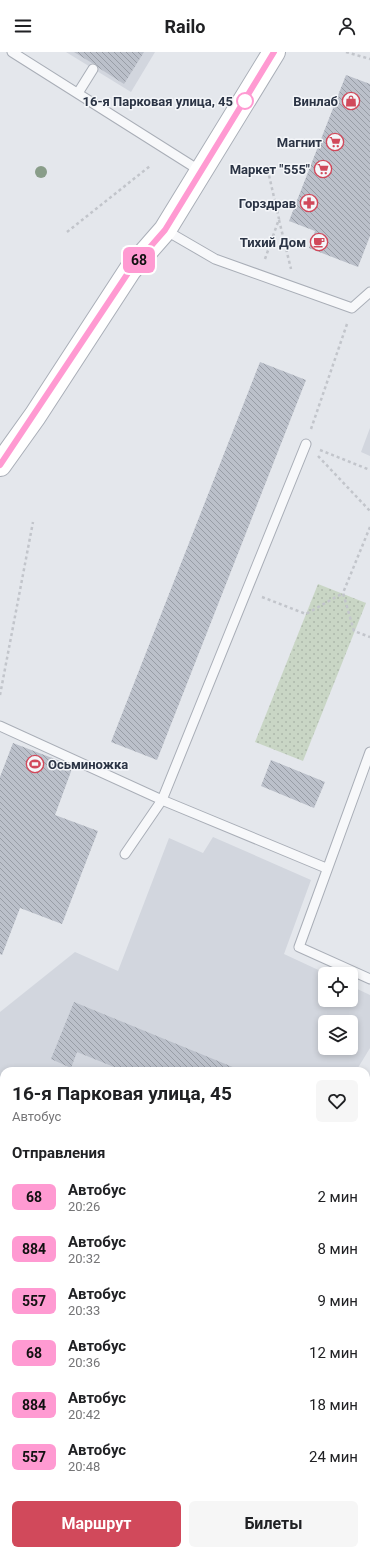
<!DOCTYPE html>
<html lang="ru">
<head>
<meta charset="utf-8">
<style>
  :root { --surface:#fff; --page:#f6f6f6; --text:#202124; --muted:#757577; --accent:#d1495b }
  body { margin:0; font-family:Roboto,sans-serif; background:var(--page); color:var(--text); height:100vh; display:flex; flex-direction:column; font-size:15px; white-space:nowrap }
  * { box-sizing:border-box; margin:0 }
  p { font-size:13px; color:var(--muted) }
  .icon { flex:none; width:22px; height:22px; fill:none; stroke:currentColor; stroke-width:2; stroke-linecap:round; stroke-linejoin:round }
  .map { position:relative; flex:1; overflow:hidden }
  .panel { position:absolute; left:0px; top:1015px; width:370px; height:488px; display:flex; flex-direction:column; background:var(--surface); border-radius:12px 12px 0 0; box-shadow:0 2px 6px #0003 }
  .panel>* { flex:none }
  .badge { padding:0 8px; border-radius:6px; font-size:14px; line-height:26px }
  .tools { position:absolute; left:318px; top:915px; display:grid; gap:8px }
  .tools a { display:grid; place-items:center; width:40px; height:40px; border-radius:6px; background:var(--surface); box-shadow:0 2px 6px #0003; font-size:20px }
  .map>.badge { position:absolute; translate:-50% -50%; box-shadow:0 0 0 2px #fff }
  h2 { padding:0 12px; font-size:15px; line-height:36px }
  .round { display:grid; place-items:center; flex:none; width:42px; height:42px; border-radius:6px; background:var(--page) }
  .overview { display:flex; align-items:center; justify-content:space-between; height:68px; padding:0 12px }
  h1 { font-size:19px; font-weight:700; line-height:30px }
  .cta { display:flex; gap:8px; margin-top:auto; padding:8px 12px }
  .cta a { flex:1; height:46px; border-radius:6px; background:var(--accent); color:#fff; font-size:16px; font-weight:700; line-height:46px; text-align:center }
  .cta a+a { background:var(--page); color:var(--text) }
  ul { padding:0; list-style:none }
  li { display:flex; align-items:center; gap:12px; height:52px; padding:0 12px }
  li div { flex:1 }
  li b { display:block; font-size:15px }
  li em { font-style:normal }
  li .badge { min-width:44px; font-weight:700; text-align:center }
  header { display:flex; justify-content:space-between; align-items:center; height:52px; padding:0 12px; background:var(--surface); font-size:18px; font-weight:700 }
  .map>svg:first-child { display:block }
  .built { fill:#d2d6de; fill-rule:evenodd }
  .park { fill:url(#park-dots) }
  .building { fill:url(#building-back-hatch) }
  .lines { fill:none; stroke-linecap:round; stroke-linejoin:round }
  .service-casing { stroke:#a9aeb7; stroke-width:11 }
  .secondary-casing { stroke:#a9aeb7; stroke-width:24 }
  .path { stroke:#c2c5cb; stroke-width:2.5; stroke-dasharray:3 3; stroke-linecap:butt }
  .service { stroke:#f7f8fa; stroke-width:9 }
  .secondary { stroke:#fff; stroke-width:22 }
  .tree { fill:#899d89 }
  .line-casing { stroke:#fff; stroke-width:9 }
  .line { stroke:#ff9ad2; stroke-width:6 }
  .stop-dot { fill:#fff; stroke:#ff9ad2; stroke-width:2 }
  .labels { text-anchor:middle; dominant-baseline:central; stroke-width:3; stroke-linejoin:round; paint-order:stroke }
  .stop-label { font-size:13px; font-weight:bold; fill:#2b3445; stroke:#f4f6f9; text-anchor:end }
  .poi-label { font-size:13px; font-weight:bold; fill:#2b3445; stroke:#f4f6f9; text-anchor:end }
</style>
</head>
<body>
<header><svg class="icon" aria-label="menu" viewBox="0 0 24 24"><path d="M4 6h16M4 12h16M4 18h16"/></svg>Railo<svg class="icon" aria-label="person" viewBox="0 0 24 24"><circle cx="12" cy="8" r="4"/><path d="M4 21q1-7 8-7t8 7"/></svg></header>
<div class="map">
<svg width="370" height="1503" viewBox="0 0 370 1503">
  <defs>
    <pattern id="park-dots" width="8" height="8" patternUnits="userSpaceOnUse"><rect width="8" height="8" fill="#c9d6c5"/><path d="M2 2h.1M6 6h.1" fill="none" stroke="#adb8ab" stroke-width="1.8" stroke-linecap="round"/></pattern>
    <pattern id="building-back-hatch" width="6" height="6" patternUnits="userSpaceOnUse"><rect width="6" height="6" fill="#bbc0ca"/><path d="M-1 5l2 2M0 0l6 6M5-1l2 2" fill="none" stroke="#989da6"/></pattern>
  </defs>
  <rect width="100%" height="100%" fill="#e4e7ec"/>
  <g class="built">
    <polygon points="66,0 155,0 131,40"/>
    <polygon points="370,376 370,404 361,400"/>
    <path d="M213,785L311,828L284,902L327,922H325V948H351V934L370,943V996L356,1019H4V1107L0,1105V960L75,900L118,919L169,786L203,801ZM325,970H351V996H325Z"/>
  </g>
  <polygon class="park" points="318,532 366,551 303,709 255,690"/>
  <g class="building">
    <polygon points="74,0 144,0 124,32 99,16 96,12 92,11"/>
    <polygon points="346,23 370,32 370,184 358,215 309,196 315,179 289,169"/>
    <polygon points="260,310 306,328 157,708 111,690"/>
    <polygon points="13,691 73,714 55,763 98,779 62,872 20,856 2,903 0,902 0,725"/>
    <polygon points="271,708 325,730 314,756 261,734"/>
    <polygon points="74,950 240,1018 240,1019 124,1019 77,1000 71,1016 51,1007"/>
  </g>
  <g class="lines">
    <defs>
      <g id="service">
        <polyline points="12,0 202,120"/>
        <polyline points="78,41 93,17"/>
        <polyline points="165,178 215,207 352,256 370,240"/>
        <polyline points="0,674 162,748 306,392"/>
        <polyline points="370,700 299,895 370,927"/>
        <polyline points="125,802 162,748 326,816"/>
        <polyline points="366,1039 370,1032"/>
        <polyline points="0,1132 4,1133"/>
        <polyline points="0,1270 4,1259"/>
        <polyline points="366,1338 370,1328"/>
        <polyline points="119,1499 129,1503"/>
        <polyline points="322,1499 324,1503"/>
        <polyline points="79,1503 82,1499"/>
      </g>
      <polyline id="secondary" points="0,413 35,364 130,218 165,178 274,0"/>
    </defs>
    <use href="#service" class="service-casing"/>
    <use href="#secondary" class="secondary-casing"/>
    <g class="path">
      <polyline points="346,0 370,7"/>
      <polyline points="279,168 291,217"/>
      <polyline points="67,180 150,114"/>
      <polyline points="265,207 279,167 268,119"/>
      <polyline points="311,377 347,272"/>
      <polyline points="320,398 370,418"/>
      <polyline points="318,404 370,459"/>
      <polyline points="370,475 343,541 354,579 370,585"/>
      <polyline points="262,545 306,562 343,541"/>
      <polyline points="0,643 33,470"/>
      <polyline points="0,1199 4,1199"/>
      <polyline points="366,1295 370,1297"/>
      <polyline points="366,1409 370,1411"/>
      <polyline points="366,1436 370,1425"/>
    </g>
    <use href="#service" class="service"/>
    <use href="#secondary" class="secondary"/>
  </g>
  <circle class="tree" cx="41" cy="120" r="6"/>
  <g class="lines">
    <defs>
      <polyline id="line" points="0,413 130,218 165,178 274,0"/>
    </defs>
    <use href="#line" class="line-casing"/>
    <use href="#line" class="line"/>
  </g>
  <defs>
    <symbol id="shop-ring" viewBox="-11 -11 22 22"><circle r="9.5" fill="#f4f6f9" stroke="#d1495b" stroke-width="1.5"/><path d="M-5-2.5h2.3a2.7 3.5 0 0 1 5.4 0H5L5.5 6h-11ZM-1.5-2.5h3a1.5 2.3 0 0 0-3 0Z" fill="#d1495b"/></symbol>
    <symbol id="supermarket-ring" viewBox="-11 -11 22 22"><circle r="9.5" fill="#f4f6f9" stroke="#d1495b" stroke-width="1.5"/><path d="M-6-5.5h2.5l.6 2H6L4.5 2H-2.5L-4.4-4H-6ZM-1.5 3.2a1.3 1.3 0 1 0 .1 0ZM3 3.2a1.3 1.3 0 1 0 .1 0Z" fill="#d1495b"/></symbol>
    <symbol id="pharmacy-ring" viewBox="-11 -11 22 22"><circle r="9.5" fill="#f4f6f9" stroke="#d1495b" stroke-width="1.5"/><path d="M-2-6h4v4h4v4h-4v4h-4v-4h-4v-4h4Z" fill="#d1495b"/></symbol>
    <symbol id="cafe-ring" viewBox="-11 -11 22 22"><circle r="9.5" fill="#f4f6f9" stroke="#d1495b" stroke-width="1.5"/><path d="M-5.5-4.5H6V0H3Q3 3.5 0 3.5H-2.5Q-5.5 3.5-5.5 0ZM3-3.2v2h1.7v-2ZM-6 4.5H4V6H-6Z" fill="#d1495b"/></symbol>
    <symbol id="stadium-ring" viewBox="-11 -11 22 22"><circle r="9.5" fill="#f4f6f9" stroke="#d1495b" stroke-width="1.5"/><path d="M0-5a6.5 5 0 1 0 0 10a6.5 5 0 1 0 0-10ZM-3.5-1.8h7v3.6h-7Z" fill="#d1495b"/></symbol>
  </defs>
  <g fill-rule="evenodd">
    <use href="#shop-ring" x="341" y="39" width="20" height="20"/>
    <use href="#supermarket-ring" x="325" y="80" width="20" height="20"/>
    <use href="#supermarket-ring" x="313" y="107" width="20" height="20"/>
    <use href="#pharmacy-ring" x="299" y="141" width="20" height="20"/>
    <use href="#cafe-ring" x="309" y="180" width="20" height="20"/>
    <use href="#stadium-ring" x="25" y="702" width="20" height="20"/>
  </g>
  <circle class="stop-dot" cx="245" cy="49" r="8"/>
  <g class="labels">
    <g class="stop-label">
      <text x="233" y="49">16-я Парковая улица, 45</text>
    </g>
    <g class="poi-label">
      <text x="338" y="49">Винлаб</text>
      <text x="322" y="90">Магнит</text>
      <text x="310" y="117">Маркет "555"</text>
      <text x="296" y="151">Горздрав</text>
      <text x="306" y="190">Тихий Дом</text>
      <text x="48" y="712" text-anchor="start">Осьминожка</text>
    </g>
  </g>
</svg>
<div class="tools">
<a><svg class="icon" aria-label="locate" viewBox="0 0 24 24"><circle cx="12" cy="12" r="6"/><path d="M12 2v4M12 18v4M2 12h4M18 12h4"/></svg></a>
<a><svg class="icon" aria-label="layers" viewBox="0 0 24 24"><path d="M12 4l9 5-9 5-9-5zM3 14l9 5 9-5"/></svg></a>
</div>
<b class="badge" style="left:139px;top:208px;background:#ff9ad2;color:#111">68</b>
<section class="panel">
<div class="overview"><div><h1>16-я Парковая улица, 45</h1><p>Автобус</p></div><a class="round"><svg class="icon" aria-label="heart" viewBox="0 0 24 24"><path d="M12 20l-8-8c-3-5 5-10 8-4 3-6 11-1 8 4z"/></svg></a></div>
<h2>Отправления</h2>
<ul>
<li><span class="badge" style="background:#ff9ad2;color:#111">68</span><div><b>Автобус</b><p>20:26</p></div><em>2 мин</em></li>
<li><span class="badge" style="background:#ff9ad2;color:#111">884</span><div><b>Автобус</b><p>20:32</p></div><em>8 мин</em></li>
<li><span class="badge" style="background:#ff9ad2;color:#111">557</span><div><b>Автобус</b><p>20:33</p></div><em>9 мин</em></li>
<li><span class="badge" style="background:#ff9ad2;color:#111">68</span><div><b>Автобус</b><p>20:36</p></div><em>12 мин</em></li>
<li><span class="badge" style="background:#ff9ad2;color:#111">884</span><div><b>Автобус</b><p>20:42</p></div><em>18 мин</em></li>
<li><span class="badge" style="background:#ff9ad2;color:#111">557</span><div><b>Автобус</b><p>20:48</p></div><em>24 мин</em></li>
</ul>
<div class="cta"><a>Маршрут</a><a>Билеты</a></div>
</section>
</div>
</body>
</html>
